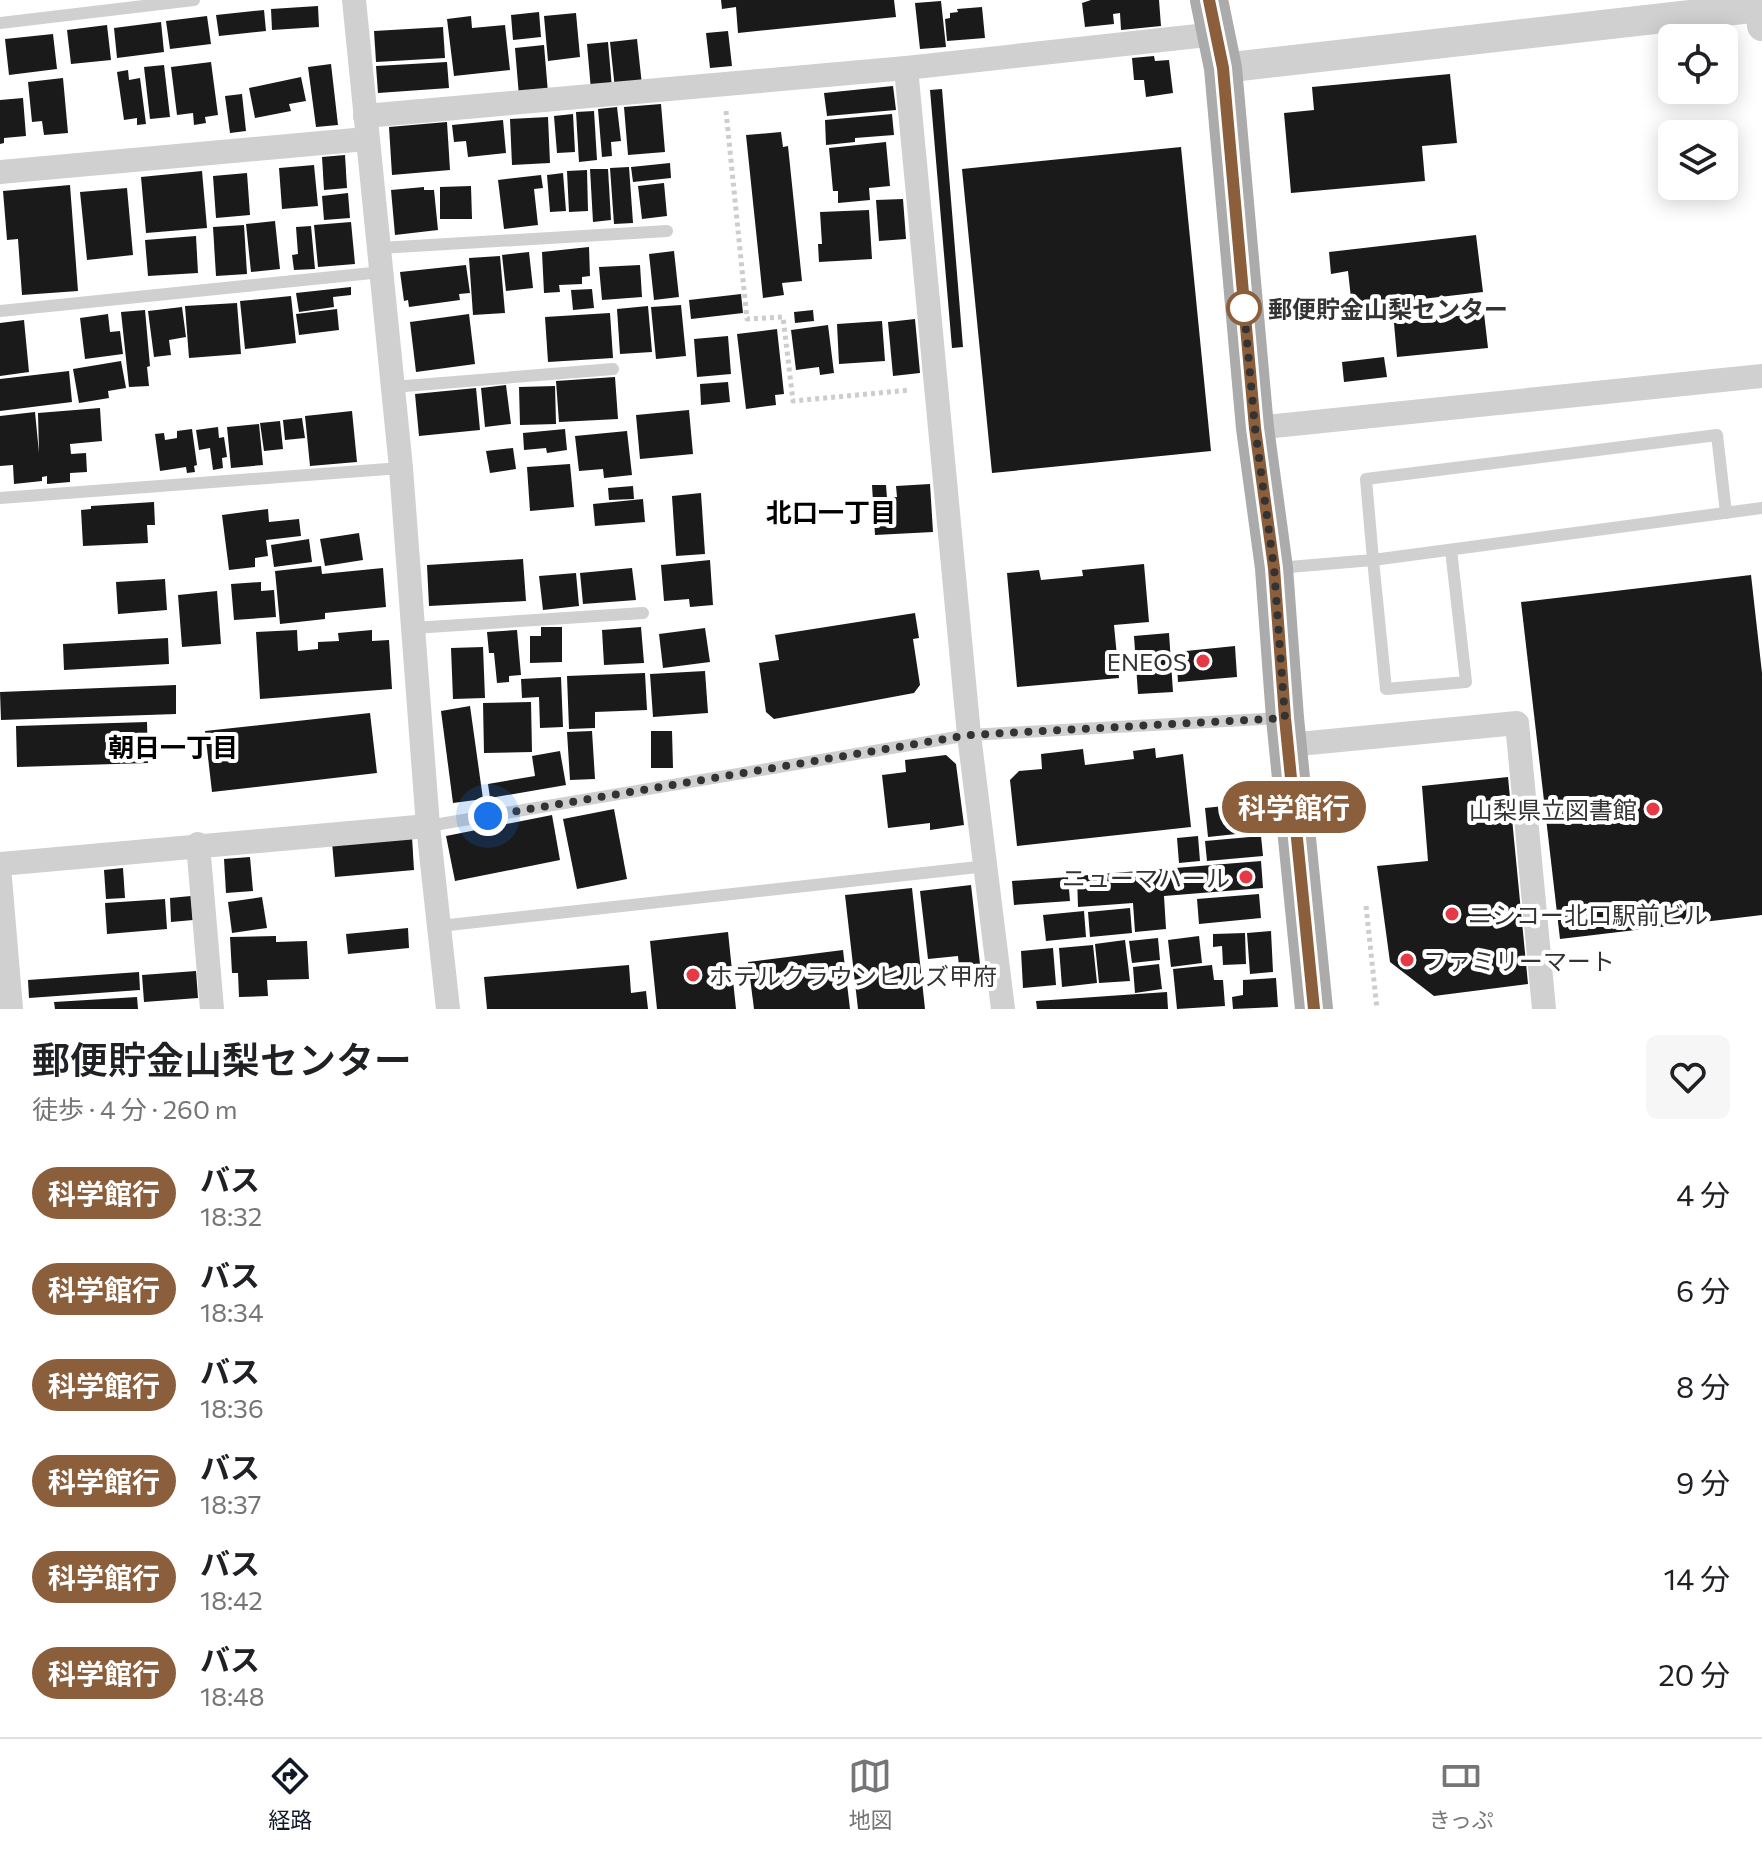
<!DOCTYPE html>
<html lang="ja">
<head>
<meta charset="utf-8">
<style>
  :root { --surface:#fff; --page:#f6f6f6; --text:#202124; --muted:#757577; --line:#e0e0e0; --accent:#111827 }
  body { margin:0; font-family:Commissioner,"Noto Sans JP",sans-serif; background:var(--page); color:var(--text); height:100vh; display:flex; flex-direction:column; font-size:30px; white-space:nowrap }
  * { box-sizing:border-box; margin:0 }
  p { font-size:26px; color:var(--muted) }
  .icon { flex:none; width:44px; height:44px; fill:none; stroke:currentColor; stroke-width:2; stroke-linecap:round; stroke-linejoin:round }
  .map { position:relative; height:1009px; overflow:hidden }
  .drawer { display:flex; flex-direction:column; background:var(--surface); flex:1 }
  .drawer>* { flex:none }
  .badge { padding:0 16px; border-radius:26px; font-size:28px; line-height:52px }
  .tools { position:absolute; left:1658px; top:24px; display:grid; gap:16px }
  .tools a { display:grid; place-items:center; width:80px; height:80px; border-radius:12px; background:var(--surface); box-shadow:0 4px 20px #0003; font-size:40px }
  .you { position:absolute; width:40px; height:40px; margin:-20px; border:6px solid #fff; border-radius:50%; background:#1a73e8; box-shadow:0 0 0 12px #1a73e833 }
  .map>.badge { position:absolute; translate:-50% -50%; box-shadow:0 0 0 4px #fff }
  .round { display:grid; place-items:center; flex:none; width:84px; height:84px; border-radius:12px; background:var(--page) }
  .summary { display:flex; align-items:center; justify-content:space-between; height:136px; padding:0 32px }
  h1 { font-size:38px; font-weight:600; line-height:60px }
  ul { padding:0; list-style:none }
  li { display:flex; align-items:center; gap:24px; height:96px; padding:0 32px }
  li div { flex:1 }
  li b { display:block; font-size:30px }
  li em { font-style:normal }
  li .badge { min-width:88px; font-weight:700; text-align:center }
  .dock { display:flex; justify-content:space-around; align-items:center; height:112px; border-top:2px solid var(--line); background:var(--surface); font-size:22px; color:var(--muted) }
  .dock a { display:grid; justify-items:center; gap:4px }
  .dock .selected { color:var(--accent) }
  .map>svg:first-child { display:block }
  .building { fill:#1a1a1a }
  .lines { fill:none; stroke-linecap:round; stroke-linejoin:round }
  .path { stroke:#cdcdcd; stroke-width:5; stroke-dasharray:4 4; stroke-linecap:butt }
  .service { stroke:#d0d0d0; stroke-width:12 }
  .minor { stroke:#d0d0d0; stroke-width:24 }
  .tertiary { stroke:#d0d0d0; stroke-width:30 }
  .primary { stroke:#ababab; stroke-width:38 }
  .line-casing { stroke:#fff; stroke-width:18 }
  .line { stroke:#8b5e3c; stroke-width:12 }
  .walk { stroke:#333; stroke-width:8; stroke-dasharray:0 14.4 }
  .stop-dot { fill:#fff; stroke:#8b5e3c; stroke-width:4 }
  .poi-dot { fill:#e63946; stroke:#fff; stroke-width:3 }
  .labels { text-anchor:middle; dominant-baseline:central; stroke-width:8; stroke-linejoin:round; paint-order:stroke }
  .stop-label { font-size:24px; font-weight:bold; fill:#333; stroke:#fff; text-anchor:start }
  .poi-label { font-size:24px; fill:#333; stroke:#fff; text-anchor:end }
  .neighbourhood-label { font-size:26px; font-weight:bold; fill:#000; stroke:#fff }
</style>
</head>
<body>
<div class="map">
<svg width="1762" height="1009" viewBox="0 0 1762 1009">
  <rect width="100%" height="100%" fill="#fff"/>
  <g class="building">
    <polygon points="721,0 894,0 896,17 738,33 736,7 722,9"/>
    <polygon points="1091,0 1159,0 1161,26 1121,30 1120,13 1113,14 1114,24 1085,27 1082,3"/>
    <polygon points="941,1 946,47 920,49 915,3"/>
    <polygon points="318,6 319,27 272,30 271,9"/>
    <polygon points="982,7 985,38 947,41 945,19 950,18 950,13 958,12 957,9"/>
    <polygon points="264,10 266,31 219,36 216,15"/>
    <polygon points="539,12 541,37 513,40 511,15"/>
    <polygon points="576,13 580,57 548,61 544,16"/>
    <polygon points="207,16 211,44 170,49 166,21"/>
    <polygon points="471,16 472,28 505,25 510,70 454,76 447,19"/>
    <polygon points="161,22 164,52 117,58 114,28"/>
    <polygon points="107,25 111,60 71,64 67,30"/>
    <polygon points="443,27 445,58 376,62 374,31"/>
    <polygon points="728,31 732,66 710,68 706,33"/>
    <polygon points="53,34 57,69 9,75 5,39"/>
    <polygon points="637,39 642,85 615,89 610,42"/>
    <polygon points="608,42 612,88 591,90 587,44"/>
    <polygon points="544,45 548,93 519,96 515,48"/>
    <polygon points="1154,56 1155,61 1169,60 1173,93 1146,97 1144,80 1134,80 1132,58"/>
    <polygon points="211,62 218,115 205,117 206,123 194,125 193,113 177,115 171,67"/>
    <polygon points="447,62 449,88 378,93 376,66"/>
    <polygon points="331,64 338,125 316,127 308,67"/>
    <polygon points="164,65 170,117 150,119 144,67"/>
    <polygon points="128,70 129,80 140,78 146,124 137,125 137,118 124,120 117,72"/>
    <polygon points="1450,74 1457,143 1422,146 1425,181 1291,193 1284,113 1314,110 1312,87"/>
    <polygon points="301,77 306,101 289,104 291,111 255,118 249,88"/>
    <polygon points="63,78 68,133 44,135 42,121 32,122 28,82"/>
    <polygon points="893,86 896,110 827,116 824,93"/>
    <polygon points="942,89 963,347 952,348 930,90"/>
    <polygon points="242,94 246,131 230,133 225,96"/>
    <polygon points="23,98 26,136 4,138 4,143 0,144 0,100"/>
    <polygon points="661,104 665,152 628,155 624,107"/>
    <polygon points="617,107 621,141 611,142 612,156 602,157 598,109"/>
    <polygon points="594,111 597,160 579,162 576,112"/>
    <polygon points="573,114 575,152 557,153 554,116"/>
    <polygon points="892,114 894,135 855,138 855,142 826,145 825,120"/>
    <polygon points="548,117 550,163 512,165 510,119"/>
    <polygon points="503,120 506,153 468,157 466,141 454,142 452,125"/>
    <polygon points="447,122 450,170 392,175 389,127"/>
    <polygon points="781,132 783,147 788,146 802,281 782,283 784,295 763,298 746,135"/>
    <polygon points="886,142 890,186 869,188 870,200 838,203 838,191 833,191 829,148"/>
    <polygon points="1181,147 1211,451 992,473 962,169"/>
    <polygon points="345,155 347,188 324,190 322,157"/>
    <polygon points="670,163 671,178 633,182 631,167"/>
    <polygon points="314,165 318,206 282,209 279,168"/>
    <polygon points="629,167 633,223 614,224 610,168"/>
    <polygon points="590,169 608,169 611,220 593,222"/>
    <polygon points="587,170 588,211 569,212 567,171"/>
    <polygon points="202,171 207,228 146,233 141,177"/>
    <polygon points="247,173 250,215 216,218 213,176"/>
    <polygon points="563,173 566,211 550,212 547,175"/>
    <polygon points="541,175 543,188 534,189 538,225 504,229 498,180"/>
    <polygon points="664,183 667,216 642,219 638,186"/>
    <polygon points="70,185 78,291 22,295 18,239 7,240 3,191"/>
    <polygon points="471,186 472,219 440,219 440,187"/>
    <polygon points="424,187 424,190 434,190 438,230 395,235 391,190"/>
    <polygon points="127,188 133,255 87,260 80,192"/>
    <polygon points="348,193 350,218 324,220 322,196"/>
    <polygon points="903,199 906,239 879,241 876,200"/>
    <polygon points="869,210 872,259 819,262 818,244 822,244 820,212"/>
    <polygon points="275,221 280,269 251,272 246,224"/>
    <polygon points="351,222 355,264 318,267 314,225"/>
    <polygon points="244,225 247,274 216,276 213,227"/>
    <polygon points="311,226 315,269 294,270 292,255 298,254 296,227"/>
    <polygon points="1476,235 1483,292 1352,307 1348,271 1331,274 1329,252"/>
    <polygon points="196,236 198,273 148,276 145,240"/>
    <polygon points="589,247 590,276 582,277 582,284 559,285 560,292 544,293 542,252"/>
    <polygon points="674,251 679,297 654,300 649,254"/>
    <polygon points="529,252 533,288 506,291 502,255"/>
    <polygon points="500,256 505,313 473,315 469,258"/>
    <polygon points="466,265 470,293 459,294 460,300 409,307 408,300 404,301 400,272"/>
    <polygon points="640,265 642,297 602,300 599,267"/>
    <polygon points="351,287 351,295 333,297 334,307 299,312 296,293"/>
    <polygon points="592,289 594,308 573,310 571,290"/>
    <polygon points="741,294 743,313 691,319 689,300"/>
    <polygon points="291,296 296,343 245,349 240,301"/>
    <polygon points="237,303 241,354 189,358 185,306"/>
    <polygon points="681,305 686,356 656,359 651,307"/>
    <polygon points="648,306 652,352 620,354 617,309"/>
    <polygon points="182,307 186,337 169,340 171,355 154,357 148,311"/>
    <polygon points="337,309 339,330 299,335 296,314"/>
    <polygon points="145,310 150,366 147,367 149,386 129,387 121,312"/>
    <polygon points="813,310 814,321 795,323 794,312"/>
    <polygon points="610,313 613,358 548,362 545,317"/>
    <polygon points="1484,313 1488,348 1397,357 1394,323"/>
    <polygon points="108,314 110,332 120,331 123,354 85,359 80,318"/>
    <polygon points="469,314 475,364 416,372 410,322"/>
    <polygon points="915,319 920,373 893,376 888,322"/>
    <polygon points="24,320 29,372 0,376 0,323"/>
    <polygon points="882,321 885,361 839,364 837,324"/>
    <polygon points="828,325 834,373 820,375 819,367 796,370 791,330"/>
    <polygon points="777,329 784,394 775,395 776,405 746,409 737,334"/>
    <polygon points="728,336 731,374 697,377 694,339"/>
    <polygon points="1384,357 1387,377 1344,382 1342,362"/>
    <polygon points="121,361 126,388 108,391 109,398 79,403 73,369"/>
    <polygon points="69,371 72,402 0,411 0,379"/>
    <polygon points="615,377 618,419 559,422 556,381"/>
    <polygon points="728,382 730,402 701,405 700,384"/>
    <polygon points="506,385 511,424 485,427 481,388"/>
    <polygon points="555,386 556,424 520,425 519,387"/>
    <polygon points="476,388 480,430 419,436 415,394"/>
    <polygon points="100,408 102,441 70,444 71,454 86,453 87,472 70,473 70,482 47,484 47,476 42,477 42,481 14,484 13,465 0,466 0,416 35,412 39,453 38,413"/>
    <polygon points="689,410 693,454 640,459 636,415"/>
    <polygon points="352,411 357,462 310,466 305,416"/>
    <polygon points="302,418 305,438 285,440 283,420"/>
    <polygon points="280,421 283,449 264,451 260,423"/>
    <polygon points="259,424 263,465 231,468 227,427"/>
    <polygon points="218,427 219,438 224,437 227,457 222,458 223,468 213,470 210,448 199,450 196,430"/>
    <polygon points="192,429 197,465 194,466 195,472 187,473 186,467 160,471 155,434 164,433 165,440 177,438 177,431"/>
    <polygon points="565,429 567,450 547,453 546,448 524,450 523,433"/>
    <polygon points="627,431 632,475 604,478 603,469 579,471 575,436"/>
    <polygon points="513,448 516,469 490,473 486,451"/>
    <polygon points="570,464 574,507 530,511 527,467"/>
    <polygon points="930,484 933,532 875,535 872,485 886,485 887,498 897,497 896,486"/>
    <polygon points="633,486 634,499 609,500 608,488"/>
    <polygon points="701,493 705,554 676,556 672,496"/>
    <polygon points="643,499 645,522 595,526 593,504"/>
    <polygon points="154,502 155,525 147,525 148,543 83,546 81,510 91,509 91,506"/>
    <polygon points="268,509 269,522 299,519 301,536 266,540 268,556 255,558 255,567 229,570 222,515"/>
    <polygon points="359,533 363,560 325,566 320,539"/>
    <polygon points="309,539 312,562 274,567 271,545"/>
    <polygon points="523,559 526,601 429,606 427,565"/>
    <polygon points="710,560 713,605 690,607 689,599 664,601 661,565"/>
    <polygon points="1144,564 1149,622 1114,625 1119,678 1017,687 1007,573 1039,570 1041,580 1083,576 1082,570"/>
    <polygon points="321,566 322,574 383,568 386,607 325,613 325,619 280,624 275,571"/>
    <polygon points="632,568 636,600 583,604 580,573"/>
    <polygon points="576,573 579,606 543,610 539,576"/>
    <polygon points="1751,575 1762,673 1762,915 1560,939 1521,602"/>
    <polygon points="165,579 167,610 118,614 116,582"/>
    <polygon points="261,582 261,591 274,590 276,617 234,620 231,584"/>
    <polygon points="217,591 221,644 182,647 178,595"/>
    <polygon points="915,613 919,638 913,639 920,685 914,693 774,719 766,712 759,663 779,660 775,635"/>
    <polygon points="541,627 562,627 562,662 530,663 530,636 541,636"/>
    <polygon points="641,627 644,663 604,665 602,630"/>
    <polygon points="705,628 710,662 663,668 659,634"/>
    <polygon points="297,630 298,651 318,649 318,642 339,641 338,633 372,630 372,641 389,640 392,689 260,699 256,632"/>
    <polygon points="517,630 521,675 509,676 509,682 497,683 494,653 489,653 487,632"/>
    <polygon points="1169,633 1173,692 1138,694 1134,636"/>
    <polygon points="168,638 169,664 64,670 63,644"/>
    <polygon points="1235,646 1237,677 1178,682 1176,652"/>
    <polygon points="483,647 485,698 453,699 451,648"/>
    <polygon points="705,671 708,713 653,717 650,674"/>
    <polygon points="645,673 647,710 595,712 595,728 569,729 567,676"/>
    <polygon points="561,677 563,727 540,728 539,697 522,698 521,679"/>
    <polygon points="176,685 176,714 1,720 0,692"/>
    <polygon points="531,702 532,752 484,753 483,703"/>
    <polygon points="470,706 483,799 453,803 441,711"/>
    <polygon points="370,713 377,773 212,792 205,731"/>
    <polygon points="147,722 148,763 17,767 16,726"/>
    <polygon points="592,731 595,779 570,780 567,732"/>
    <polygon points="651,731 672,731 673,768 651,768"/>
    <polygon points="1155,748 1156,758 1183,754 1191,827 1017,846 1010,780 1019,771 1042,769 1041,754 1083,749 1085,765 1134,759 1133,751"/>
    <polygon points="560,751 566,785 490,798 488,784 535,776 532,756"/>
    <polygon points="946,755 956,764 964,825 930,830 930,823 888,828 882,775 906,772 905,760"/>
    <polygon points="1508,777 1528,984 1434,996 1390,962 1377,866 1428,861 1422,786"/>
    <polygon points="1253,803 1255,832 1208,837 1205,808"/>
    <polygon points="614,809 627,879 577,889 563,819"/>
    <polygon points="552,815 560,860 455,881 446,836"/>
    <polygon points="1198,836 1200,861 1179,863 1177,838"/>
    <polygon points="1261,836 1263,856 1207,861 1205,841"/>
    <polygon points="412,837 414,870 335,877 332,842"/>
    <polygon points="250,857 253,891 226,893 224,859"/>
    <polygon points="1261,861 1263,888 1164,896 1166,929 1135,932 1133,903 1078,907 1077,876"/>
    <polygon points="123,868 125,898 106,899 104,870"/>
    <polygon points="1068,877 1070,901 1014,905 1012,881"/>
    <polygon points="971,885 980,964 959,967 958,956 928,959 920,891"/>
    <polygon points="912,888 925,1009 858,1009 845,895"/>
    <polygon points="1259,894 1261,918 1199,924 1197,899"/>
    <polygon points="191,896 193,920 171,922 170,898"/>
    <polygon points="262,897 267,928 232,933 228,902"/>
    <polygon points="165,899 167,929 107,934 105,903"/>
    <polygon points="1130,908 1132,933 1090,937 1088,912"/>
    <polygon points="1084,911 1086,937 1046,941 1043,915"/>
    <polygon points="408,928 409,948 348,954 346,934"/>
    <polygon points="1271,931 1273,972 1250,974 1247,933"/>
    <polygon points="728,932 736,1009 657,1009 650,941"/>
    <polygon points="1245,933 1246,964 1223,965 1222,946 1213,947 1213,934"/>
    <polygon points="276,936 276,942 307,941 309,979 267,980 268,996 239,997 238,973 232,973 230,937"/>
    <polygon points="1199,936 1202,963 1171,967 1168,940"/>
    <polygon points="1158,938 1160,960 1132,963 1129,941"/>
    <polygon points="1125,940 1130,981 1099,983 1095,944"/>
    <polygon points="1093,945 1097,983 1062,987 1059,948"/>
    <polygon points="1053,948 1056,985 1023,988 1021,951"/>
    <polygon points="843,950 850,1009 754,1009 748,962"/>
    <polygon points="1159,964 1162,989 1135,993 1133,967"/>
    <polygon points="629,965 631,993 646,991 648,1009 487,1009 484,977"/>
    <polygon points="1212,965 1214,980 1223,980 1225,1006 1177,1009 1173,969"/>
    <polygon points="196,971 198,998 144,1002 142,975"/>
    <polygon points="139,972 140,990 29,998 28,980"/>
    <polygon points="1276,978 1278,1007 1233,1009 1232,997 1243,995 1243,980"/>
    <polygon points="1167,992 1168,1009 1037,1009 1036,1001"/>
    <polygon points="137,997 138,1009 55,1009 54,1002"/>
  </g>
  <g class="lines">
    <g class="path">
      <polyline points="726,111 747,319 783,317 793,401 910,390"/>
      <polyline points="1366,906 1377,1009"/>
    </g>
    <g class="service">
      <polyline points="0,23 194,0"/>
      <polyline points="380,248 667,231"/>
      <polyline points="0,311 382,272"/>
      <polyline points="393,387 613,369"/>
      <polyline points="0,498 401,468"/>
      <polyline points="1451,550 1466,682 1386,689 1373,560 1762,508"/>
      <polyline points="1277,568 1373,560 1366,479 1717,435 1726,513"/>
      <polyline points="413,628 643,613"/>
      <polyline points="428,826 969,735 1281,718"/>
      <polyline points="440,926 987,866"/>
    </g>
    <g class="minor">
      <polyline points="354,0 401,468 428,826 448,1009"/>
      <polyline points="906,68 969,735 1003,1009"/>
      <polyline points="365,116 906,68 1216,34"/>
      <polyline points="0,172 366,139"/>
      <polyline points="1255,428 1762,376"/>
      <polyline points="1288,745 1517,723 1544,1009"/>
      <polyline points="198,844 212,1009"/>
      <polyline points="0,864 428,826"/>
      <polyline points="0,878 11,1009"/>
    </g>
    <polyline class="tertiary" points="1223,68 1760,7 1762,26"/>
    <polyline class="primary" points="1209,0 1223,68 1255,428 1274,568 1285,718 1314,1009"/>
  </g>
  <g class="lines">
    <defs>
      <polyline id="line" points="1209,0 1223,68 1255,428 1274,568 1285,718 1314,1009"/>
    </defs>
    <use href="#line" class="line-casing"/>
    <use href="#line" class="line"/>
    <polyline class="walk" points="488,816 969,735 1285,718 1274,568 1255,428 1244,308"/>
  </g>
  <circle class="stop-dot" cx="1244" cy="308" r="16"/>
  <g class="poi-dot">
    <circle cx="1203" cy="661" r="8"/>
    <circle cx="1653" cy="809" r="8"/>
    <circle cx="1246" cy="877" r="8"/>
    <circle cx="1452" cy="914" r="8"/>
    <circle cx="1407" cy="960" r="8"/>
    <circle cx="693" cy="975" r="8"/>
  </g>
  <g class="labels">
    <g class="stop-label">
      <text x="1268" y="308">郵便貯金山梨センター</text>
    </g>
    <g class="poi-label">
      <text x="1187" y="661">ENEOS</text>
      <text x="1637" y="809">山梨県立図書館</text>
      <text x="1230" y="877">ニューマハール</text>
      <text x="1468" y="914" text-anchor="start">ニシコー北口駅前ビル</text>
      <text x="1423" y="960" text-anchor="start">ファミリーマート</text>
      <text x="709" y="975" text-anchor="start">ホテルクラウンヒルズ甲府</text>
    </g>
    <g class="neighbourhood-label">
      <text x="831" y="511">北口一丁目</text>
      <text x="173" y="746">朝日一丁目</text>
    </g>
  </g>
</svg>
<div class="tools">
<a><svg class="icon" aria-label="locate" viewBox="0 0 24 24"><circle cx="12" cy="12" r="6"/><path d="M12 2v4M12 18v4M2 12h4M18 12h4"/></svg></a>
<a><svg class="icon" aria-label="layers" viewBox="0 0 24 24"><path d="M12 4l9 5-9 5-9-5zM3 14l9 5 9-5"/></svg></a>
</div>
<div class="you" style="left:488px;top:816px"></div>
<b class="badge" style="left:1294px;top:807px;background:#8b5e3c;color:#fff">科学館行</b>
</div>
<section class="drawer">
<div class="summary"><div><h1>郵便貯金山梨センター</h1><p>徒歩 · 4 分 · 260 m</p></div><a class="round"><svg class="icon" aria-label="heart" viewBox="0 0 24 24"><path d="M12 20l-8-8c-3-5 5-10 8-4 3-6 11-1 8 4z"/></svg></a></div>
<ul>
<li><span class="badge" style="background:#8b5e3c;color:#fff">科学館行</span><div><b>バス</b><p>18:32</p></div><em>4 分</em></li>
<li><span class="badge" style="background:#8b5e3c;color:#fff">科学館行</span><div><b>バス</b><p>18:34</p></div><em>6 分</em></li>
<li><span class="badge" style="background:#8b5e3c;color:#fff">科学館行</span><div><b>バス</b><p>18:36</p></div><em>8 分</em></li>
<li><span class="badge" style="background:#8b5e3c;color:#fff">科学館行</span><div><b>バス</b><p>18:37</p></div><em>9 分</em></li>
<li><span class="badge" style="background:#8b5e3c;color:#fff">科学館行</span><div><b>バス</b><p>18:42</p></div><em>14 分</em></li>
<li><span class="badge" style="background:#8b5e3c;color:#fff">科学館行</span><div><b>バス</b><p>18:48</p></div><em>20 分</em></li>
</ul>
</section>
<nav class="dock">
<a class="selected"><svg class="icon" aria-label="directions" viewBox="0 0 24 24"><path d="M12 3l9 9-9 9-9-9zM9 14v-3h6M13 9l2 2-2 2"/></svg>経路</a>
<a><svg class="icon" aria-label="map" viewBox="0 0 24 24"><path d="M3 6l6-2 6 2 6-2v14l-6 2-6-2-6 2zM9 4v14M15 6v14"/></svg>地図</a>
<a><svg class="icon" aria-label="tickets" viewBox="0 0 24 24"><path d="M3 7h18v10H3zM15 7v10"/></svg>きっぷ</a>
</nav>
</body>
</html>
